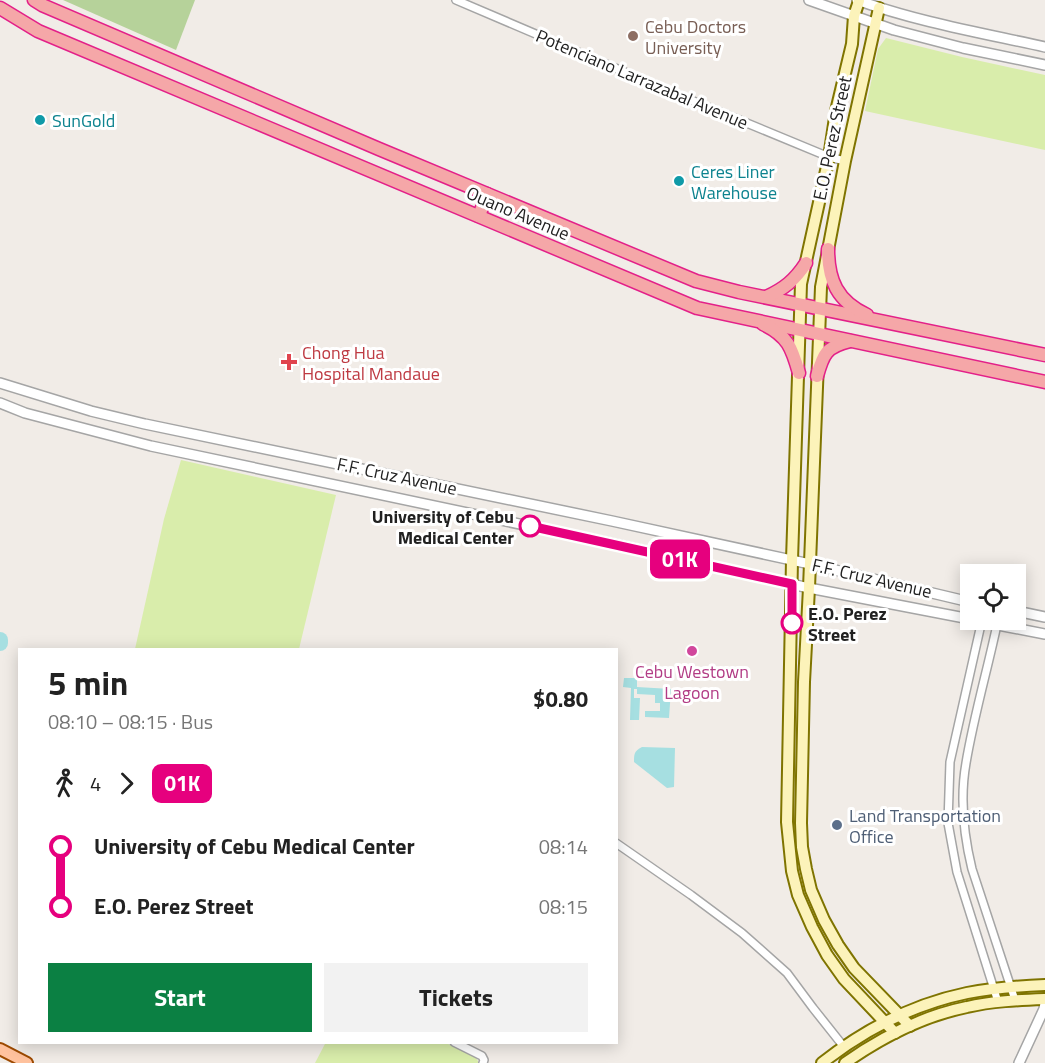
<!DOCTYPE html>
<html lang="en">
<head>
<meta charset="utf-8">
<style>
  :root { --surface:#fff; --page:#f2f2f2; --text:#222; --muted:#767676; --accent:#0b8043 }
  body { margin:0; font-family:"Titillium Web",sans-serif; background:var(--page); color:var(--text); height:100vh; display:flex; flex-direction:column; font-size:22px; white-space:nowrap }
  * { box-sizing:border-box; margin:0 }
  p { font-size:20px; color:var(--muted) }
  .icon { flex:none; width:33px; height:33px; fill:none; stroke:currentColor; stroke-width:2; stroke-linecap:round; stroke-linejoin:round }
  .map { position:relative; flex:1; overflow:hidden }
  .drawer { position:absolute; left:18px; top:648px; width:600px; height:396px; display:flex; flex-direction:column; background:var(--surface); border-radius:0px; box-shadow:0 3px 15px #0003 }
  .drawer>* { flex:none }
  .badge { padding:0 12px; border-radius:9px; font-size:21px; line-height:39px }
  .buttons { position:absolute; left:960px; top:564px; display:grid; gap:12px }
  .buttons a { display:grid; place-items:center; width:66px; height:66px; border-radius:0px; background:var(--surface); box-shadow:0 3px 15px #0003; font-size:30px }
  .map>.badge { position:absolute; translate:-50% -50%; box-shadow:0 0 0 3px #fff }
  .legs { display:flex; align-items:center; gap:9px; height:66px; padding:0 30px; font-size:20px }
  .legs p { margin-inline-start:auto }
  .overview { display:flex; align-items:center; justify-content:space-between; height:102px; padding:0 30px }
  h1 { font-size:33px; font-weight:700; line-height:45px }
  .button { display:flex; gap:12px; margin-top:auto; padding:12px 30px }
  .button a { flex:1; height:69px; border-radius:0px; background:var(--accent); color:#fff; font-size:24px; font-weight:700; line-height:69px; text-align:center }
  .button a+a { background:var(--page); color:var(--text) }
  ul { padding:0 30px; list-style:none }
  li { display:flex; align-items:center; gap:21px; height:60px; font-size:22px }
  li i { display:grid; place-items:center; width:9px; height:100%; margin:0 8px; background:currentColor }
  li i::after { content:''; width:15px; height:15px; margin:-8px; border:4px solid; border-radius:50%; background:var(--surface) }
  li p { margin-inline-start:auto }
  li:first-child i { background:linear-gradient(#0000 50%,currentColor 0) }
  li:last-child i { background:linear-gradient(currentColor 50%,#0000 0) }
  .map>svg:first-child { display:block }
  .grass { fill:#d9edab }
  .forest { fill:#b6d29a }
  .water { fill:#a6dfe1 }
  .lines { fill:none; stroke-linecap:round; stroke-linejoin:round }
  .river { stroke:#a6dfe1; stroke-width:16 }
  .minor-casing { stroke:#a5a5a5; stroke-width:10 }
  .tertiary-casing { stroke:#a5a5a5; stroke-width:12 }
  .secondary-casing { stroke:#7f7400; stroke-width:14 }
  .primary-casing { stroke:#9d4a00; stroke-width:14 }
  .trunk-casing { stroke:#e32089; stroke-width:15 }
  .minor { stroke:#fff; stroke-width:7 }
  .tertiary { stroke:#fff; stroke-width:9 }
  .secondary { stroke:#fcf3ba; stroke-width:10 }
  .primary { stroke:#ffc29e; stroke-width:10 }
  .trunk { stroke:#f5a7a8; stroke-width:12 }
  .line-1-casing { stroke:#fff; stroke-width:14 }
  .line-1 { stroke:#e6007e; stroke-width:9 }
  .education-dot { fill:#8d6e63; stroke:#fff; stroke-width:2 }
  .culture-dot { fill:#0f9aa8; stroke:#fff; stroke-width:2 }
  .health-dot { fill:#e0444e; stroke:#fff; stroke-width:2 }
  .stop-1-dot { fill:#fff; stroke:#e6007e; stroke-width:3 }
  .hotel-dot { fill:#d1479c; stroke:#fff; stroke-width:2 }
  .service-dot { fill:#5c6f8a; stroke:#fff; stroke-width:2 }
  .labels { text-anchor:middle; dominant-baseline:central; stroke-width:6; stroke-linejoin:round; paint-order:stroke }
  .education-label { font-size:18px; fill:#785e54; stroke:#fff; text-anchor:start }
  .street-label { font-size:18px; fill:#212121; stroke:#fff }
  .culture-label { font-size:18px; fill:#0d838f; stroke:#fff; text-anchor:start }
  .health-label { font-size:18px; fill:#be3a42; stroke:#fff; text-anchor:start }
  .stop-label { font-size:18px; font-weight:bold; fill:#212121; stroke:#fff; text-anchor:end }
  .hotel-label { font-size:18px; fill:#b23c85; stroke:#fff }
  .service-label { font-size:18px; fill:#4e5e75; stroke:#fff; text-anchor:start }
</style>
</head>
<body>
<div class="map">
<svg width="1045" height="1063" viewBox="0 0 1045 1063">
  <rect width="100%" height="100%" fill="#f1ece7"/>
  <g class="grass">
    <polygon points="886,38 962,57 1045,75 1045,150 865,111 878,49"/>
    <polygon points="181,460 336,495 299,649 135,649 164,519"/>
    <polygon points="326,1042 446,1043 475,1056 479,1063 315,1063"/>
  </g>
  <polygon class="forest" points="63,0 195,0 176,50"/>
  <g class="water">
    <polygon points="624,678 637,678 637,687 671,689 669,718 645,717 645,711 660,711 660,703 655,703 655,695 637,694 637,689 634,689 634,698 640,698 639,720 630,720 631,688 623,687"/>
    <path d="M642,747L675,748L674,787L667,788L634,762C634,754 634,751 642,747Z"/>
  </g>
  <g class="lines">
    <polyline class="river" points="0,640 0,643"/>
    <defs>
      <g id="minor">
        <polyline points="456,0 674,93 829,157 845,161"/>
        <polyline points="982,620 950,762 948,823 957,872 998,1002"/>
        <path d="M998,620C988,668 974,715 966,763C960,797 964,836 972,869L1015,1000"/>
        <polyline points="616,843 691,895 742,933 787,973 813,1008 844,1047"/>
        <polyline points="454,1042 482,1056 484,1060 483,1063"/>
      </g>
      <g id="tertiary">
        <polyline points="809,0 894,30 963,48 1045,65"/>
        <path d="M857,0C918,22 982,33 1045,47"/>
        <polyline points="0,383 91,411 145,424 612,521 810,564 970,602"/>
        <polyline points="0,403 25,413 151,446 619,545 809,588 970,619"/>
        <polyline points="1016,611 1045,617"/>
        <polyline points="972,620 1045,634"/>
        <polyline points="1019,1063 1044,1009 1045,1003"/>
      </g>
      <g id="secondary">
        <polyline points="859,1 854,16 852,44 836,111 829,157 801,284 792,560 787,822 792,871 798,895 812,927 827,955 844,979 895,1033"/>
        <polyline points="879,8 845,161 821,287 809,588 804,682 801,823 802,847 806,869 811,890 824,920 838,945 854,968 910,1026"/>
        <path d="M822,1063C864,1030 914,1004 967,993C993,988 1019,986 1045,985"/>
        <path d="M845,1063C882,1037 923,1016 967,1007C992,1001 1019,1000 1045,999"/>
      </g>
      <polyline id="primary" points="0,1049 27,1063"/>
      <g id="trunk">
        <polyline points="34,0 42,5 379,149 696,281 739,292 1045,355"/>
        <polyline points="0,8 38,31 697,308 1045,382"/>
        <polyline points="479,216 487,194"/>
        <path d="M828,249C828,280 837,301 867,315"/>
        <path d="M766,297C784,289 795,280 806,263"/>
        <path d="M763,324C788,336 792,348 799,373"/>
        <path d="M817,376C823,354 826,347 850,341"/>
      </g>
    </defs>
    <use href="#minor" class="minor-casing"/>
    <use href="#tertiary" class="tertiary-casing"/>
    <use href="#secondary" class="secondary-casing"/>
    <use href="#primary" class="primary-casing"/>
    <use href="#trunk" class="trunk-casing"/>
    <use href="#minor" class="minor"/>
    <use href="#tertiary" class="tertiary"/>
    <use href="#secondary" class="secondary"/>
    <use href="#primary" class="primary"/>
    <use href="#trunk" class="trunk"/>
  </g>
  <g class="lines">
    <defs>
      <polyline id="line-1" points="530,526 792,584 792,623"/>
    </defs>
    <use href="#line-1" class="line-1-casing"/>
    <use href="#line-1" class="line-1"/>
  </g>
  <circle class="education-dot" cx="633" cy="36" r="6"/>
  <g class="culture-dot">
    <circle cx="40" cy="120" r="6"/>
    <circle cx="679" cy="181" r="6"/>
  </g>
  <path class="health-dot" d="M286 353h6v6h6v6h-6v6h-6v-6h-6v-6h6z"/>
  <g class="stop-1-dot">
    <circle cx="530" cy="526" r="10"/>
    <circle cx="792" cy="623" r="10"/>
  </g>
  <circle class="hotel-dot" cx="692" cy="651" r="6"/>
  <circle class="service-dot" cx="837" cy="825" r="6"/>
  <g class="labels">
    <g class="education-label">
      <text x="645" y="26">Cebu Doctors<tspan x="645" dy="21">University</tspan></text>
    </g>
    <g class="street-label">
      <text transform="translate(642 79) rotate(23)">Potenciano Larrazabal Avenue</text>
      <text transform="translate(832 138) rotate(-78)">E.O. Perez Street</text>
      <text transform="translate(518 213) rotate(23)">Ouano Avenue</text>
      <text transform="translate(397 476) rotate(12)">F.F. Cruz Avenue</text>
      <text transform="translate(872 578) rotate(13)">F.F. Cruz Avenue</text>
    </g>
    <g class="culture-label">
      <text x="52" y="120">SunGold</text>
      <text x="691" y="171">Ceres Liner<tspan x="691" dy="21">Warehouse</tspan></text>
    </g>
    <g class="health-label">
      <text x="302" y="352">Chong Hua<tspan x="302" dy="21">Hospital Mandaue</tspan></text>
    </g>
    <g class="stop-label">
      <text x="514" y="516">University of Cebu<tspan x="514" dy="21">Medical Center</tspan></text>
      <text x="808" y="613" text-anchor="start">E.O. Perez<tspan x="808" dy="21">Street</tspan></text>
    </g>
    <g class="hotel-label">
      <text x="692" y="671">Cebu Westown<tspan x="692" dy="21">Lagoon</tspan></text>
    </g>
    <g class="service-label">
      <text x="849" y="815">Land Transportation<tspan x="849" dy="21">Office</tspan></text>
    </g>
  </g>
</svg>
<div class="buttons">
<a><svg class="icon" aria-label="locate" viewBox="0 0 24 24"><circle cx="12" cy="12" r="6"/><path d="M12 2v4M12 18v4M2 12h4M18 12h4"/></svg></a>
</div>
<b class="badge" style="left:680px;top:559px;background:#e6007e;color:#fff">01K</b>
<section class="drawer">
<div class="overview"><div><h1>5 min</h1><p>08:10 – 08:15 · Bus</p></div><b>$0.80</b></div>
<div class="legs"><svg class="icon" aria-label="walk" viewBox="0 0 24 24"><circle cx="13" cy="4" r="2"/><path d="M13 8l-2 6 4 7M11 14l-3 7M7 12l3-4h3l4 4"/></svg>4<svg class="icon" aria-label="forward" viewBox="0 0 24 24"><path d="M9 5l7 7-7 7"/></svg><b class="badge" style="background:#e6007e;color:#fff">01K</b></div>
<ul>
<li><i style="color:#e6007e"></i><b>University of Cebu Medical Center</b><p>08:14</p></li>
<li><i style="color:#e6007e"></i><b>E.O. Perez Street</b><p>08:15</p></li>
</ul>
<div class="button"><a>Start</a><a>Tickets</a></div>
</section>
</div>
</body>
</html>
